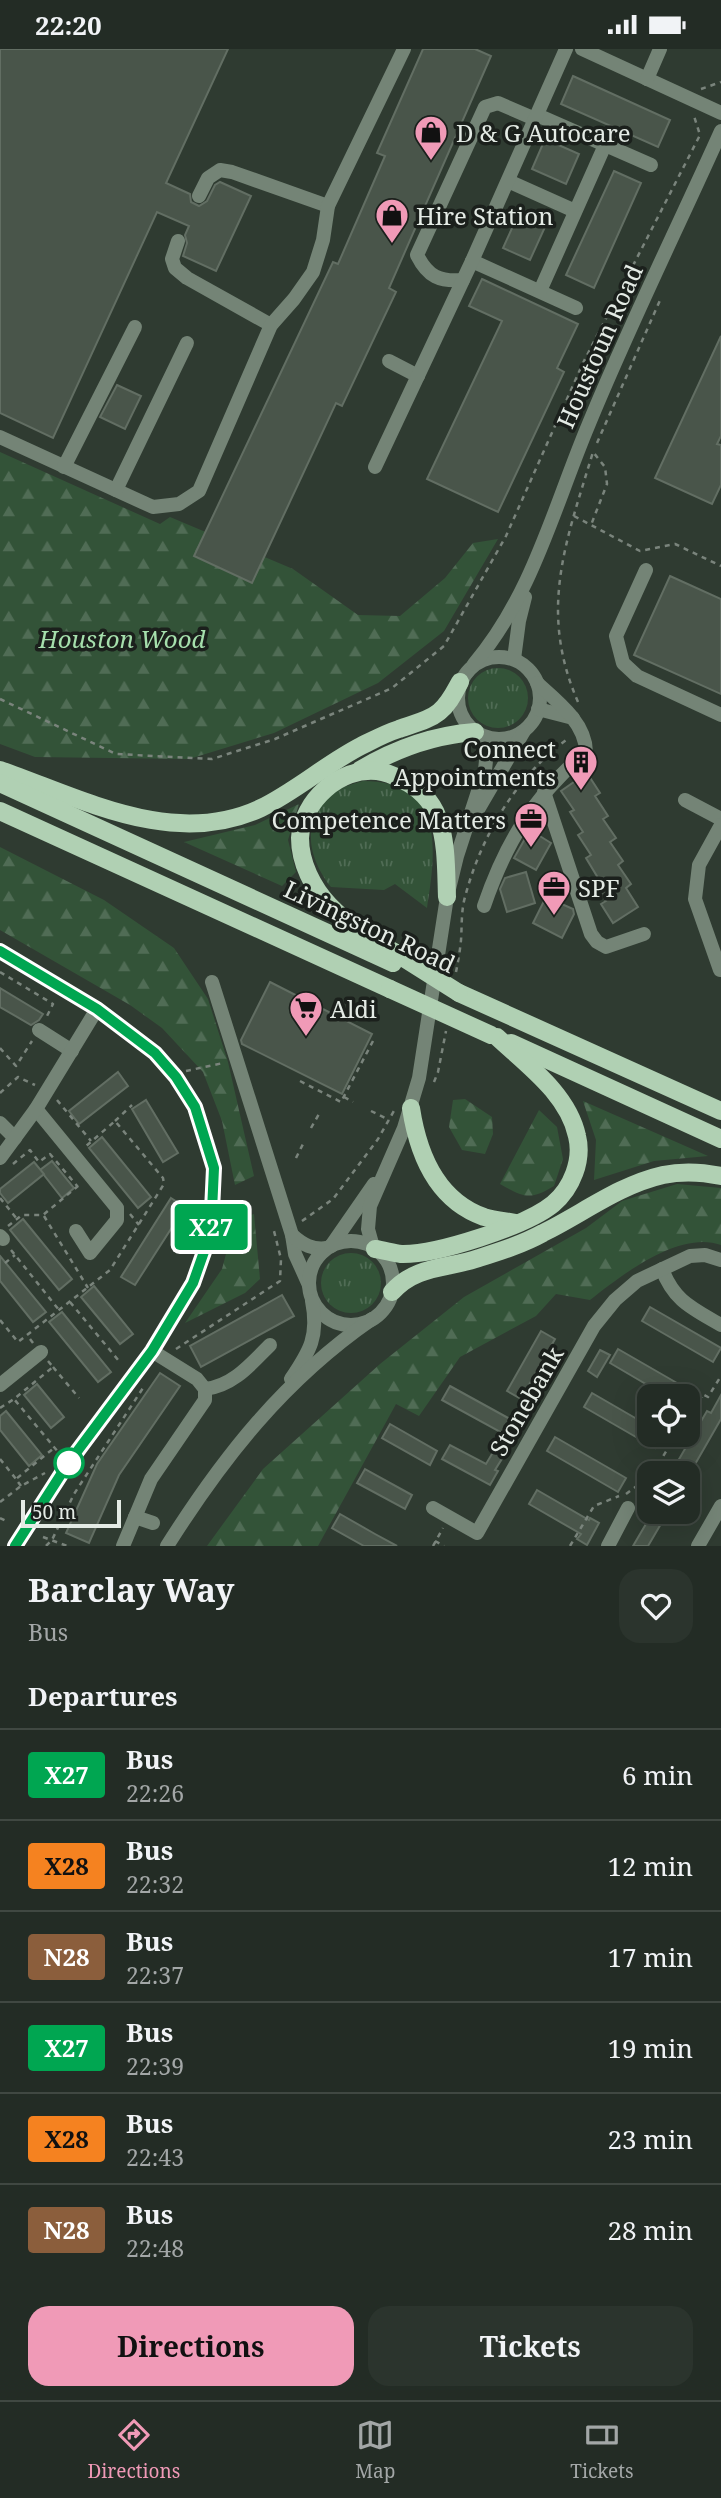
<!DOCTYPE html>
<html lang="en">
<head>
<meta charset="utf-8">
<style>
  :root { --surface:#232c25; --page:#2b342d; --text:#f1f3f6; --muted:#a3a7a7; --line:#404842; --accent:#f09ab7 }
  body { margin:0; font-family:"Noto Serif",serif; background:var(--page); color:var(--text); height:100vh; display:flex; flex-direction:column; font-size:26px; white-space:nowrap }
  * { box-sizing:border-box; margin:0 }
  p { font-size:23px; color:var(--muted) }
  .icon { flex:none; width:38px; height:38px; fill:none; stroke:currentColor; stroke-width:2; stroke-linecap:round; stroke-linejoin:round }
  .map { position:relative; height:1497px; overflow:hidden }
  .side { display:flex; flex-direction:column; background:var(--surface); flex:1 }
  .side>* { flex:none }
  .badge { padding:0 14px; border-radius:5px; font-size:24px; line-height:46px }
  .tools { position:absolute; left:637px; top:1335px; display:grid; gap:14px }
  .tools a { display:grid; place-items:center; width:63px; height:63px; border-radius:14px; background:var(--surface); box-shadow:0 7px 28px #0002,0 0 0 2px var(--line); font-size:35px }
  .scale { position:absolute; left:21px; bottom:18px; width:100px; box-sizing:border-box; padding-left:7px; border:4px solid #e4ebe5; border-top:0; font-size:19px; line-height:24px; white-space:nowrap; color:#e4ebe5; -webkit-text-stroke:5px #1b201c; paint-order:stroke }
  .map>.badge { position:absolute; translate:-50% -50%; box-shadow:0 0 0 4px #fff }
  h2 { padding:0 28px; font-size:26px; line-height:63px }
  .round { display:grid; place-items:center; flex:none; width:74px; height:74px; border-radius:21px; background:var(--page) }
  .headline { display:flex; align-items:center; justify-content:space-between; height:119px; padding:0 28px }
  h1 { font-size:33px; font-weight:700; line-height:52px }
  .action { display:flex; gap:14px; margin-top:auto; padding:14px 28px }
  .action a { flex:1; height:80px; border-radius:21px; background:var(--accent); color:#111; font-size:28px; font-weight:700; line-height:80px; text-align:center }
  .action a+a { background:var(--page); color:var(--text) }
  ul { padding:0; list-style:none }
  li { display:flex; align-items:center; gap:21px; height:91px; padding:0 28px; border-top:2px solid var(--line) }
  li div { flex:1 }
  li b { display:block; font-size:26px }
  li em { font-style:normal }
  li .badge { min-width:77px; font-weight:700; text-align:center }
  .status { display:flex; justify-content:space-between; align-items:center; height:49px; padding:0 35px; background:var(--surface); direction:ltr }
  .status svg { height:19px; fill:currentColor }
  .tab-bar { display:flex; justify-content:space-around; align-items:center; height:98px; border-top:2px solid var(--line); background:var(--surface); font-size:19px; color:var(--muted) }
  .tab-bar a { display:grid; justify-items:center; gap:4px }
  .tab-bar .current { color:var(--accent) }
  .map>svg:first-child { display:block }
  .grass { fill:url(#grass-tufts) }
  .forest { fill:url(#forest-firs) }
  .building { fill:#49554a; stroke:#626e63; stroke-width:2 }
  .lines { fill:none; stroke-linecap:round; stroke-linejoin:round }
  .path { stroke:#7a847c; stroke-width:2.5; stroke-dasharray:5 5; stroke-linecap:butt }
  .minor { stroke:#748476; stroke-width:14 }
  .major { stroke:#b0d0b3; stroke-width:18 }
  .major-bridge { stroke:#b0d0b3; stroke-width:18 }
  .line-casing { stroke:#fff; stroke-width:16 }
  .line { stroke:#00a651; stroke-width:10 }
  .stop-dot { fill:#fff; stroke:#00a651; stroke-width:3.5 }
  .labels { text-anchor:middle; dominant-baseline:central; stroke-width:7; stroke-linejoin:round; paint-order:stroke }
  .poi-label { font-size:24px; fill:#e4ebe5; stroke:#1b201c; text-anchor:start }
  .street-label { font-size:24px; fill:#e4ebe5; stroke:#1b201c }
  .park-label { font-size:24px; font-style:italic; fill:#a5dfac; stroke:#1b201c }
</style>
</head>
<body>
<div class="status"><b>22:20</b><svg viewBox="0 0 49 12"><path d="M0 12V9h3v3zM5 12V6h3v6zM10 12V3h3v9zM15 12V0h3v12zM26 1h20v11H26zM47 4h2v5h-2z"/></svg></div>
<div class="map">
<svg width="721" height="1497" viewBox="0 0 721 1497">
  <defs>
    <pattern id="grass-tufts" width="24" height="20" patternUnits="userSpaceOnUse" patternTransform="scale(1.75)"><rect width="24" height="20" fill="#335338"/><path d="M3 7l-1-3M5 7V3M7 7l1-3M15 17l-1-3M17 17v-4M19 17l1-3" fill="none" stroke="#506c55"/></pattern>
    <pattern id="forest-firs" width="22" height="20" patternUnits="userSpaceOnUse" patternTransform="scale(1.75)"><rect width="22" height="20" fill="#335338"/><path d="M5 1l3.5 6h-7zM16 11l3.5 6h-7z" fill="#506c55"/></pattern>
  </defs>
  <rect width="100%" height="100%" fill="#2f3b31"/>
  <g class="grass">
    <circle cx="498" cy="649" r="30"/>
    <path d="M363,732C444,732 437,800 427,859L395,835L384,841L331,838C305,805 300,763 342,739C348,736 356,734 363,732Z"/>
    <circle cx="351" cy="1234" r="30"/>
  </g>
  <g class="forest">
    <polygon points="0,403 160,475 170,468 293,520 358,566 400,567 445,529 473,494 498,490 444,582 378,634 274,684 189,710 35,708 0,695"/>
    <polygon points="299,755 288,791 296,823 282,837 184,793 255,776"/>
    <polygon points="0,798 104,851 174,899 208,950 228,1013 254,1127 235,1136 222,1072 203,1023 162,979 130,956 0,881"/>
    <polygon points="465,1050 492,1068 493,1085 485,1105 462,1101 449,1078 453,1051"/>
    <polygon points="583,1052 708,1107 654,1112 594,1131 596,1091"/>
    <path d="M539,1061L557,1078L563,1110L554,1137C530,1152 523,1148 500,1135Z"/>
    <path d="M677,1135L721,1139V1196C679,1181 622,1226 590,1251L556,1245L536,1267L460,1308L419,1367L396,1355L318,1497H207L263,1420L380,1315L464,1248L586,1179L622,1152Z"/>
    <polygon points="254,1165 260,1230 245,1244 185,1274 222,1220 235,1171"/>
  </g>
  <g class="building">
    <polygon points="0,0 228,0 166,134 190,145 191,153 199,157 207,152 215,136 220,133 251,147 216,222 183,207 187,194 185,186 189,177 157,163 53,389 0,364"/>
    <polygon points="423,0 475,0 491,7 389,239 396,243 342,357 336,354 252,534 194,507 333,213 338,215 385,107 377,104"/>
    <polygon points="573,27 670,71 658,98 561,55"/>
    <polygon points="545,90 579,105 566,135 532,120"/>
    <polygon points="614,122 641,134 594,239 566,226"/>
    <polygon points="518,166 545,178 530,211 503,199"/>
    <polygon points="482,230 578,275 557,319 564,323 498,463 427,430 502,272 469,257"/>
    <polygon points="721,287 721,387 717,395 721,396 721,436 712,455 655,429"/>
    <polygon points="117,336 141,347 125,380 100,368"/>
    <polygon points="670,527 721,550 721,645 634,606"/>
    <polygon points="587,724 600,744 595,747 608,767 603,770 616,789 610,793 623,812 618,816 631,835 626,839 638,858 613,874 601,855 606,852 593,832 598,829 586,809 591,806 578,786 583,783 570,763 574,761 561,742"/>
    <polygon points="530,781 551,794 536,821 514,809"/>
    <polygon points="526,823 535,854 507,863 500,840 505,829"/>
    <polygon points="546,848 573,860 574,865 562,889 533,874"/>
    <polygon points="270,933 372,985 342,1045 242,995 241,991"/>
    <polygon points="0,939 43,965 39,971 31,976 0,958"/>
    <polygon points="118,1023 128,1037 79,1075 69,1062"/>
    <polygon points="146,1051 178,1104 163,1113 132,1060"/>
    <polygon points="102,1088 151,1148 138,1159 89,1099"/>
    <polygon points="52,1112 74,1139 62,1149 40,1121"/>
    <polygon points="34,1113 44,1125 8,1154 0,1144 0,1140"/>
    <polygon points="171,1149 185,1158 135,1236 121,1228"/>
    <polygon points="23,1170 72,1230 59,1241 10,1181"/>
    <polygon points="0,1207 46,1263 33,1273 0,1232"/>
    <polygon points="94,1237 133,1285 120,1295 81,1248"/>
    <polygon points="282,1246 294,1267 201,1318 190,1297"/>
    <polygon points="650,1258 721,1299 713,1313 642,1272"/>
    <polygon points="62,1263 111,1323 98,1333 49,1273"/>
    <polygon points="541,1282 555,1290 521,1350 507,1342"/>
    <polygon points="618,1300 677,1334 700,1348 668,1348 610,1314"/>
    <polygon points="600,1301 610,1306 597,1328 588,1322"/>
    <polygon points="160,1324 180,1337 119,1426 89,1494 66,1484 97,1415"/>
    <polygon points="37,1335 64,1368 51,1379 24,1346"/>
    <polygon points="450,1337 510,1370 502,1384 442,1351"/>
    <polygon points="592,1344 649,1377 649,1386 663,1386 655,1399 584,1358"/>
    <polygon points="721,1346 721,1370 690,1424 671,1424 707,1362 711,1364"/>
    <polygon points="6,1362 42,1406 29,1417 0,1381 0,1367"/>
    <polygon points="390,1375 437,1402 430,1416 382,1389"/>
    <polygon points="505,1383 515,1389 495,1421 498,1422 490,1436 442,1410 450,1396 486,1415"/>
    <polygon points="555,1388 626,1429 618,1443 547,1402"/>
    <polygon points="365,1420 412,1446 405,1460 357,1434"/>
    <polygon points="537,1441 589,1471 590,1469 599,1474 587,1496 577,1490 581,1485 529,1455"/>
    <polygon points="653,1463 668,1463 648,1497 633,1497"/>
    <polygon points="340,1465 375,1485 397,1497 364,1497 332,1479"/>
  </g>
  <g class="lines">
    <g class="path">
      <polyline points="701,40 721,33"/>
      <polyline points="597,394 661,249"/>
      <polyline points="574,467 640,502 675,495 721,517"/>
      <polyline points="0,650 116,705 212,710 275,690 392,639 444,597 506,487 583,314 700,86 694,67"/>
      <path d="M578,653C538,561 566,493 593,403L605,418L607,435L591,476"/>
      <polyline points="0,923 53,955 46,969"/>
      <path d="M456,923C458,913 460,902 461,891C462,878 461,862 465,848C481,787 517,726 569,689"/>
      <polyline points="0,999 16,1017 32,992"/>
      <polyline points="186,1022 223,1014"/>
      <polyline points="300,1032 341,1053 373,992"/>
      <polyline points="434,1033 438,1023 446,982"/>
      <polyline points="0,1044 18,1028 35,1036"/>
      <polyline points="344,1048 353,1053"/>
      <polyline points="57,1051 91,1092"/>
      <polyline points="371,1062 389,1071"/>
      <polyline points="115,1072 132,1056"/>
      <polyline points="311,1079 319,1065"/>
      <polyline points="296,1109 303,1095"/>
      <polyline points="13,1115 30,1101 39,1113 50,1105 78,1138"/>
      <polyline points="0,1149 17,1170"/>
      <polyline points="130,1165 139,1176"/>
      <polyline points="44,1167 88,1239"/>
      <polyline points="302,1172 333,1150 378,1090 395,1060"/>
      <polyline points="8,1177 22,1166 43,1166 78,1137"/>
      <polyline points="11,1201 59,1261"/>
      <polyline points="5,1214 15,1206"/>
      <polyline points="70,1253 119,1312"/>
      <polyline points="0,1271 18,1293 27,1286"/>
      <polyline points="33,1294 27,1286 110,1221 164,1135 163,1129 115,1072 85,1098"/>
      <polyline points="176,1300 280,1232 281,1210 274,1182 277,1181"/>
      <polyline points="48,1312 53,1318 14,1350 59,1404"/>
      <polyline points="53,1318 79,1349"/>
      <polyline points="0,1359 14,1350"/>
      <polyline points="688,1366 700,1344 708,1348 721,1327"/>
      <polyline points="0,1410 16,1430"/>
      <polyline points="653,1424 676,1386"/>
      <polyline points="21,1437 16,1430 54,1399"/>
      <polyline points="626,1445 649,1428"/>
      <polyline points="0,1453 21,1437 45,1424"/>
      <polyline points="0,1469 6,1472"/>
      <polyline points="43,1488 67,1497"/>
      <polyline points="435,1492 444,1497"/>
      <polyline points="46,1497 52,1491 74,1445 143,1339"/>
      <polyline points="433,1497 443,1479"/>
      <polyline points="570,1497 594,1457 619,1447"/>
    </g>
    <g class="minor">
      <polyline points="582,0 721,64"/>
      <polyline points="647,30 660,0"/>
      <polyline points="537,66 651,116"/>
      <polyline points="508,132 575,162"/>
      <polyline points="199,147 208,129 220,121 232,123 328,157"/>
      <polyline points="178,192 172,210 175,219 187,229 271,276"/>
      <polyline points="472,212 576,259"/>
      <path d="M463,231C440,233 428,228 417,206L485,58L498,54L535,70"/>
      <polyline points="540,242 605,96"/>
      <polyline points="389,312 418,327"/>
      <polyline points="0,388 153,458 179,455 199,442 271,276 294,250 313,223 323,191 328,157 404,0"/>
      <polyline points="64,418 135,278"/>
      <polyline points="375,418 472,212 566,0"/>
      <polyline points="116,441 187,294"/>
      <polyline points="646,521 616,587 623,614 637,627 721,666"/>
      <circle cx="499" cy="649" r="41"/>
      <polyline points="514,610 519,572 525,548"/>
      <path d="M474,615C532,547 554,458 588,377C629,277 677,180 721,82"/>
      <polyline points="538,660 573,669"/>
      <polyline points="544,743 591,885 597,893 606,898 644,885"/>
      <polyline points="685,751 721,770"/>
      <polyline points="476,764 524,682"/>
      <path d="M484,857C506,793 534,747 586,703C586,674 557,652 537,634"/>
      <polyline points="0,902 97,960 155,1004 176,1028 195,1058 214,1119 211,1183 193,1234 152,1302 67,1416 15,1497"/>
      <polyline points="720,921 695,850 699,816 721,776"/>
      <polyline points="212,933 292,1186 295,1205 309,1236"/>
      <polyline points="39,981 72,1002"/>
      <polyline points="36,1060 117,1159 117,1171 90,1204 76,1182"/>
      <polyline points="0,1074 15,1089"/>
      <polyline points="0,1109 36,1060 97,960"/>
      <path d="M292,1186C303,1196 313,1201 327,1199"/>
      <polyline points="0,1187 3,1190"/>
      <circle cx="351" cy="1234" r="42"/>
      <polyline points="331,1197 374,1135"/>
      <polyline points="373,1198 368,1180 370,1157 404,1079 419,1029 447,848 457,807 485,721 487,702 484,688"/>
      <path d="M662,1220C674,1252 692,1259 721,1276"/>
      <path d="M291,1330C310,1302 319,1287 312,1252"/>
      <polyline points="0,1336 41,1303"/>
      <path d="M205,1340C233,1337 251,1315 270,1296"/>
      <polyline points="433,1459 477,1484 594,1277 615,1251 637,1232 690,1207 705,1206 721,1211"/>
      <polyline points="135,1468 153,1474"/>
      <polyline points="123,1497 151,1430 205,1351 205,1340 197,1330 152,1302"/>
      <path d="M167,1497C224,1407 284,1331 372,1270"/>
      <polyline points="608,1497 628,1459"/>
      <polyline points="698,1497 721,1457"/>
    </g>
    <g class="major">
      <path d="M0,721C83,750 174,800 261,759C296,742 326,715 361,697C373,691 386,684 399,680C412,675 428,672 439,663C449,655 454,644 460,633"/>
      <path d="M360,721C395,700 435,686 475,683"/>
      <polyline points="0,734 393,914"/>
      <polyline points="0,762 390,940"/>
      <path d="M394,903C372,890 348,876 329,856C313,839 300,814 300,789C302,752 340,718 377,722C386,723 395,727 402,731C418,738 432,752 438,769C447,793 446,823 447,848"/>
      <polyline points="459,944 721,1062"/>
      <polyline points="511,994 721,1090"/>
      <path d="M411,1059C418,1105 436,1151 484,1168C494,1171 505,1172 516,1174"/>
      <path d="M375,1200C383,1201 393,1204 401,1205C436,1206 526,1177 553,1155C572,1139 583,1111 577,1087C568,1045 527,1016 497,988"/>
      <path d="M392,1243C416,1216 447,1220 479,1209C501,1202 523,1195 543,1184C582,1165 619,1136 663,1126C682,1122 702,1123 721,1127"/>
    </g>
    <g class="major-bridge">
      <polyline points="394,903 459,944"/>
      <polyline points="390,940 491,986"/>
    </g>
  </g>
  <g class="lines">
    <defs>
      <polyline id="line" points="0,902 97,960 155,1004 176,1028 195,1058 214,1119 211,1183 193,1234 152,1302 67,1416 15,1497"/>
    </defs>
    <use href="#line" class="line-casing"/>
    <use href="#line" class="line"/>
  </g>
  <defs>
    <symbol id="shop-pin" viewBox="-11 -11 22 30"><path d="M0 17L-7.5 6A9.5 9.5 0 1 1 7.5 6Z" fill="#f09ab7" stroke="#1b201c"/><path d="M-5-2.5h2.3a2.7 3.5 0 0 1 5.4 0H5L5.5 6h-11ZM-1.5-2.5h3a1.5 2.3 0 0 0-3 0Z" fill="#111"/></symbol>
    <symbol id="building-pin" viewBox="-11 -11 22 30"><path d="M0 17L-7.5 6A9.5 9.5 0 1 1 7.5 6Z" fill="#f09ab7" stroke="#1b201c"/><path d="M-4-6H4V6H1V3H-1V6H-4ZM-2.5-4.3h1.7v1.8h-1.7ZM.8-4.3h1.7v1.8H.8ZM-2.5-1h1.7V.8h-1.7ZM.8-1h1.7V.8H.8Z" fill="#111"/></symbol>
    <symbol id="office-pin" viewBox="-11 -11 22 30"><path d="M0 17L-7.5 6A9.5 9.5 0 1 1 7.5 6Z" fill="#f09ab7" stroke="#1b201c"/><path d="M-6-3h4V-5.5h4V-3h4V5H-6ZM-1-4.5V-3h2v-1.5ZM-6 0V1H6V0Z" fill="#111"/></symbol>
    <symbol id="supermarket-pin" viewBox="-11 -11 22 30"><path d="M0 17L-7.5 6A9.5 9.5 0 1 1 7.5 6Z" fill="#f09ab7" stroke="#1b201c"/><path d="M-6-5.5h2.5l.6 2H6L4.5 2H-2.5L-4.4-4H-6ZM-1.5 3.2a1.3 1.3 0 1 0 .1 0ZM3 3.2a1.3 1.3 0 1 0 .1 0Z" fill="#111"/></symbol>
  </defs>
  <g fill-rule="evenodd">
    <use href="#shop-pin" x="412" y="64" width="38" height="52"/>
    <use href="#shop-pin" x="373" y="147" width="38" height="52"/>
    <use href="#building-pin" x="562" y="694" width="38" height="52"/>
    <use href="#office-pin" x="512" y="751" width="38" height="52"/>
    <use href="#office-pin" x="535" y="819" width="38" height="52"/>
    <use href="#supermarket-pin" x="287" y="940" width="38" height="52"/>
  </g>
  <circle class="stop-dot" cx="69" cy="1414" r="14"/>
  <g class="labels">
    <g class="poi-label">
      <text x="456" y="83">D &amp; G Autocare</text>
      <text x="416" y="166">Hire Station</text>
      <text x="556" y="699" text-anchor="end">Connect<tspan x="556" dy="28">Appointments</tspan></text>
      <text x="506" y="770" text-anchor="end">Competence Matters</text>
      <text x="578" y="838">SPF</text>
      <text x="330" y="959">Aldi</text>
    </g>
    <g class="street-label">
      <text transform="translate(599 297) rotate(-66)">Houstoun Road</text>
      <text transform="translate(370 877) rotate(25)">Livingston Road</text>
      <text transform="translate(526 1352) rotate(-60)">Stonebank</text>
    </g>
    <g class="park-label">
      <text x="122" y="589">Houston Wood</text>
    </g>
  </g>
</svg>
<div class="tools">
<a><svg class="icon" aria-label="locate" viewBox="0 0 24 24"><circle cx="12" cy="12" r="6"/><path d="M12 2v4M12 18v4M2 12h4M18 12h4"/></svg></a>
<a><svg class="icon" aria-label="layers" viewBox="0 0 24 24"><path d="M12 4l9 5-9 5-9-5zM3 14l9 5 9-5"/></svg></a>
</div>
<div class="scale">50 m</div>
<b class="badge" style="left:211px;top:1178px;background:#00a651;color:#fff">X27</b>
</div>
<section class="side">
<div class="headline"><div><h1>Barclay Way</h1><p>Bus</p></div><a class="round"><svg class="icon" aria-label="heart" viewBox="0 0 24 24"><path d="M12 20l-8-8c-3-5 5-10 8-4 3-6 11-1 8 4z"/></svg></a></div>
<h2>Departures</h2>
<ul>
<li><span class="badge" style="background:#00a651;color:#fff">X27</span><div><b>Bus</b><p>22:26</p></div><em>6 min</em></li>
<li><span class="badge" style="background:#f58220;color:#111">X28</span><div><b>Bus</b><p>22:32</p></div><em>12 min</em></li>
<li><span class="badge" style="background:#8b5e3c;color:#fff">N28</span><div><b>Bus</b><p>22:37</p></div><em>17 min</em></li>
<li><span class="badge" style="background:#00a651;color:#fff">X27</span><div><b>Bus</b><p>22:39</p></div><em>19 min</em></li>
<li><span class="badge" style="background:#f58220;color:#111">X28</span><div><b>Bus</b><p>22:43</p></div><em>23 min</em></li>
<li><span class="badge" style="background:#8b5e3c;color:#fff">N28</span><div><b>Bus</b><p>22:48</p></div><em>28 min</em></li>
</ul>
<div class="action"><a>Directions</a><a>Tickets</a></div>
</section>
<nav class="tab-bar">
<a class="current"><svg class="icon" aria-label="directions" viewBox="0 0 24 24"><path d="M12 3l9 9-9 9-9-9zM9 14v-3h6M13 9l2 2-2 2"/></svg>Directions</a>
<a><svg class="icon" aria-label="map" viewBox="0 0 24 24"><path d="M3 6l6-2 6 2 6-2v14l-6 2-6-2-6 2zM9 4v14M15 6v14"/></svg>Map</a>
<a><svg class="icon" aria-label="tickets" viewBox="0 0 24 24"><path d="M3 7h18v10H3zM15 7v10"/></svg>Tickets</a>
</nav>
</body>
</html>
